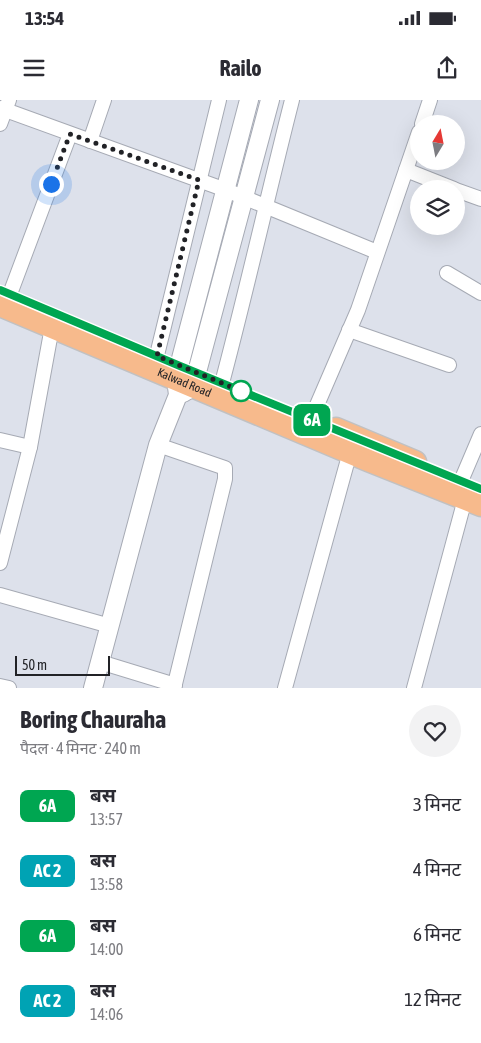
<!DOCTYPE html>
<html lang="hi">
<head>
<meta charset="utf-8">
<style>
  :root { --surface:#fff; --page:#f2f2f3; --text:#2b2b33; --muted:#7c7c81 }
  body { margin:0; font-family:"Asap Condensed","Noto Sans Devanagari",sans-serif; background:var(--page); color:var(--text); height:100vh; display:flex; flex-direction:column; font-size:19px; white-space:nowrap }
  * { box-sizing:border-box; margin:0 }
  p { font-size:16px; color:var(--muted) }
  .icon { flex:none; width:28px; height:28px; fill:none; stroke:currentColor; stroke-width:2; stroke-linecap:round; stroke-linejoin:round }
  .map { position:relative; height:588px; overflow:hidden }
  .side { display:flex; flex-direction:column; background:var(--surface); flex:1 }
  .side>* { flex:none }
  .badge { padding:0 10px; border-radius:8px; font-size:18px; line-height:32px }
  .needle { width:32px; rotate:10deg }
  .controls { position:absolute; left:410px; top:15px; display:grid; gap:10px }
  .controls a { display:grid; place-items:center; width:55px; height:55px; border-radius:50%; background:var(--surface); box-shadow:0 5px 20px #0002; font-size:25px }
  .scale { position:absolute; left:15px; bottom:12px; width:95px; box-sizing:border-box; padding-left:5px; border:2px solid #212226; border-top:0; font-size:14px; line-height:18px; white-space:nowrap; color:#212226; -webkit-text-stroke:4px #dde1eb; paint-order:stroke }
  .you { position:absolute; width:25px; height:25px; margin:-12px; border:4px solid #fff; border-radius:50%; background:#1a73e8; box-shadow:0 0 0 8px #1a73e833 }
  .map>.badge { position:absolute; translate:-50% -50%; box-shadow:0 0 0 2px #fff }
  .round { display:grid; place-items:center; flex:none; width:52px; height:52px; border-radius:26px; background:var(--page) }
  .overview { display:flex; align-items:center; justify-content:space-between; height:85px; padding:0 20px }
  h1 { font-size:24px; font-weight:700; line-height:38px }
  ul { padding:0; list-style:none }
  li { display:flex; align-items:center; gap:15px; height:65px; padding:0 20px }
  li div { flex:1 }
  li b { display:block; font-size:19px }
  li em { font-style:normal }
  li .badge { min-width:55px; font-weight:700; text-align:center }
  .status { display:flex; justify-content:space-between; align-items:center; height:35px; padding:0 25px; background:var(--surface); direction:ltr }
  .status svg { height:14px; fill:currentColor }
  header { display:flex; justify-content:space-between; align-items:center; height:65px; padding:0 20px; background:var(--surface); font-size:22px; font-weight:700 }
  .map>svg:first-child { display:block }
  .lines { fill:none; stroke-linecap:round; stroke-linejoin:round }
  .minor-casing { stroke:#a6aab4; stroke-width:16 }
  .tertiary-casing { stroke:#a6aab4; stroke-width:20 }
  .primary-casing { stroke:#c1c1c2; stroke-width:25 }
  .minor { stroke:#fff; stroke-width:14 }
  .tertiary { stroke:#fff; stroke-width:18 }
  .primary { stroke:#f7ba8c; stroke-width:22 }
  .line-casing { stroke:#fff; stroke-width:11 }
  .line { stroke:#00a651; stroke-width:8 }
  .walk { stroke:#212226; stroke-width:5; stroke-dasharray:0 9 }
  .stop-dot { fill:#fff; stroke:#00a651; stroke-width:2.5 }
  .labels { text-anchor:middle; dominant-baseline:central; stroke-width:4; stroke-linejoin:round; paint-order:stroke }
  .street-label { font-size:12px; fill:#212226; stroke:#dde1eb }
</style>
</head>
<body>
<div class="status"><b>13:54</b><svg viewBox="0 0 49 12"><path d="M0 12V9h3v3zM5 12V6h3v6zM10 12V3h3v9zM15 12V0h3v12zM26 1h20v11H26zM47 4h2v5h-2z"/></svg></div>
<header><svg class="icon" aria-label="menu" viewBox="0 0 24 24"><path d="M4 6h16M4 12h16M4 18h16"/></svg>Railo<svg class="icon" aria-label="share" viewBox="0 0 24 24"><path d="M12 15V3M7 8l5-5 5 5M5 13v7h14v-7"/></svg></header>
<div class="map">
<svg width="481" height="588" viewBox="0 0 481 588">
  <rect width="100%" height="100%" fill="#dde1eb"/>
  <g class="lines">
    <defs>
      <g id="minor">
        <polyline points="0,8 226,90 377,152"/>
        <polyline points="0,24 9,0"/>
        <polyline points="422,24 430,0"/>
        <polyline points="90,41 104,0"/>
        <polyline points="406,70 454,89"/>
        <polyline points="456,90 481,99"/>
        <polyline points="447,173 481,193"/>
        <polyline points="10,194 70,34"/>
        <polyline points="349,230 449,265"/>
        <polyline points="157,255 219,0"/>
        <path d="M222,283C247,189 268,94 292,0"/>
        <polyline points="311,319 358,210 419,32"/>
        <polyline points="0,340 30,347"/>
        <polyline points="158,345 225,368 225,379 174,588"/>
        <polyline points="456,395 461,381 481,334"/>
        <polyline points="0,463 30,347 52,227"/>
        <polyline points="0,495 110,526"/>
        <polyline points="100,562 175,585"/>
        <polyline points="0,586 9,588"/>
        <polyline points="285,588 350,352"/>
        <polyline points="414,588 465,399"/>
      </g>
      <g id="tertiary">
        <polyline points="183,293 193,287 270,0"/>
        <polyline points="93,588 158,345 178,295 176,279 178,270 249,0"/>
      </g>
      <g id="primary">
        <path id="s1" d="M0,205L368,360L481,405"/>
        <polyline points="336,329 415,362"/>
      </g>
    </defs>
    <use href="#minor" class="minor-casing"/>
    <use href="#tertiary" class="tertiary-casing"/>
    <use href="#primary" class="primary-casing"/>
    <use href="#minor" class="minor"/>
    <use href="#tertiary" class="tertiary"/>
    <use href="#primary" class="primary"/>
  </g>
  <g class="lines">
    <defs>
      <polyline id="line" points="0,190 180,266 481,389"/>
    </defs>
    <use href="#line" class="line-casing"/>
    <use href="#line" class="line"/>
    <polyline class="walk" points="51,84 70,34 199,80 157,256 241,291"/>
  </g>
  <circle class="stop-dot" cx="241" cy="291" r="10"/>
  <g class="labels">
    <g class="street-label">
      <text stroke="none"><textPath href="#s1" startOffset="200">Kalwad Road</textPath></text>
    </g>
  </g>
</svg>
<div class="controls">
<a><svg class="needle" viewBox="-14 -14 28 28"><path d="M0-13l5 13h-10z" fill="#e53935"/><path d="M0 13l5-13h-10z" fill="#7c7c81"/></svg></a>
<a><svg class="icon" aria-label="layers" viewBox="0 0 24 24"><path d="M12 4l9 5-9 5-9-5zM3 14l9 5 9-5"/></svg></a>
</div>
<div class="scale">50 m</div>
<div class="you" style="left:51px;top:84px"></div>
<b class="badge" style="left:312px;top:320px;background:#00a651;color:#fff">6A</b>
</div>
<section class="side">
<div class="overview"><div><h1>Boring Chauraha</h1><p>पैदल · 4 मिनट · 240 m</p></div><a class="round"><svg class="icon" aria-label="heart" viewBox="0 0 24 24"><path d="M12 20l-8-8c-3-5 5-10 8-4 3-6 11-1 8 4z"/></svg></a></div>
<ul>
<li><span class="badge" style="background:#00a651;color:#fff">6A</span><div><b>बस</b><p>13:57</p></div><em>3 मिनट</em></li>
<li><span class="badge" style="background:#00a3b4;color:#fff">AC 2</span><div><b>बस</b><p>13:58</p></div><em>4 मिनट</em></li>
<li><span class="badge" style="background:#00a651;color:#fff">6A</span><div><b>बस</b><p>14:00</p></div><em>6 मिनट</em></li>
<li><span class="badge" style="background:#00a3b4;color:#fff">AC 2</span><div><b>बस</b><p>14:06</p></div><em>12 मिनट</em></li>
</ul>
</section>
</body>
</html>
